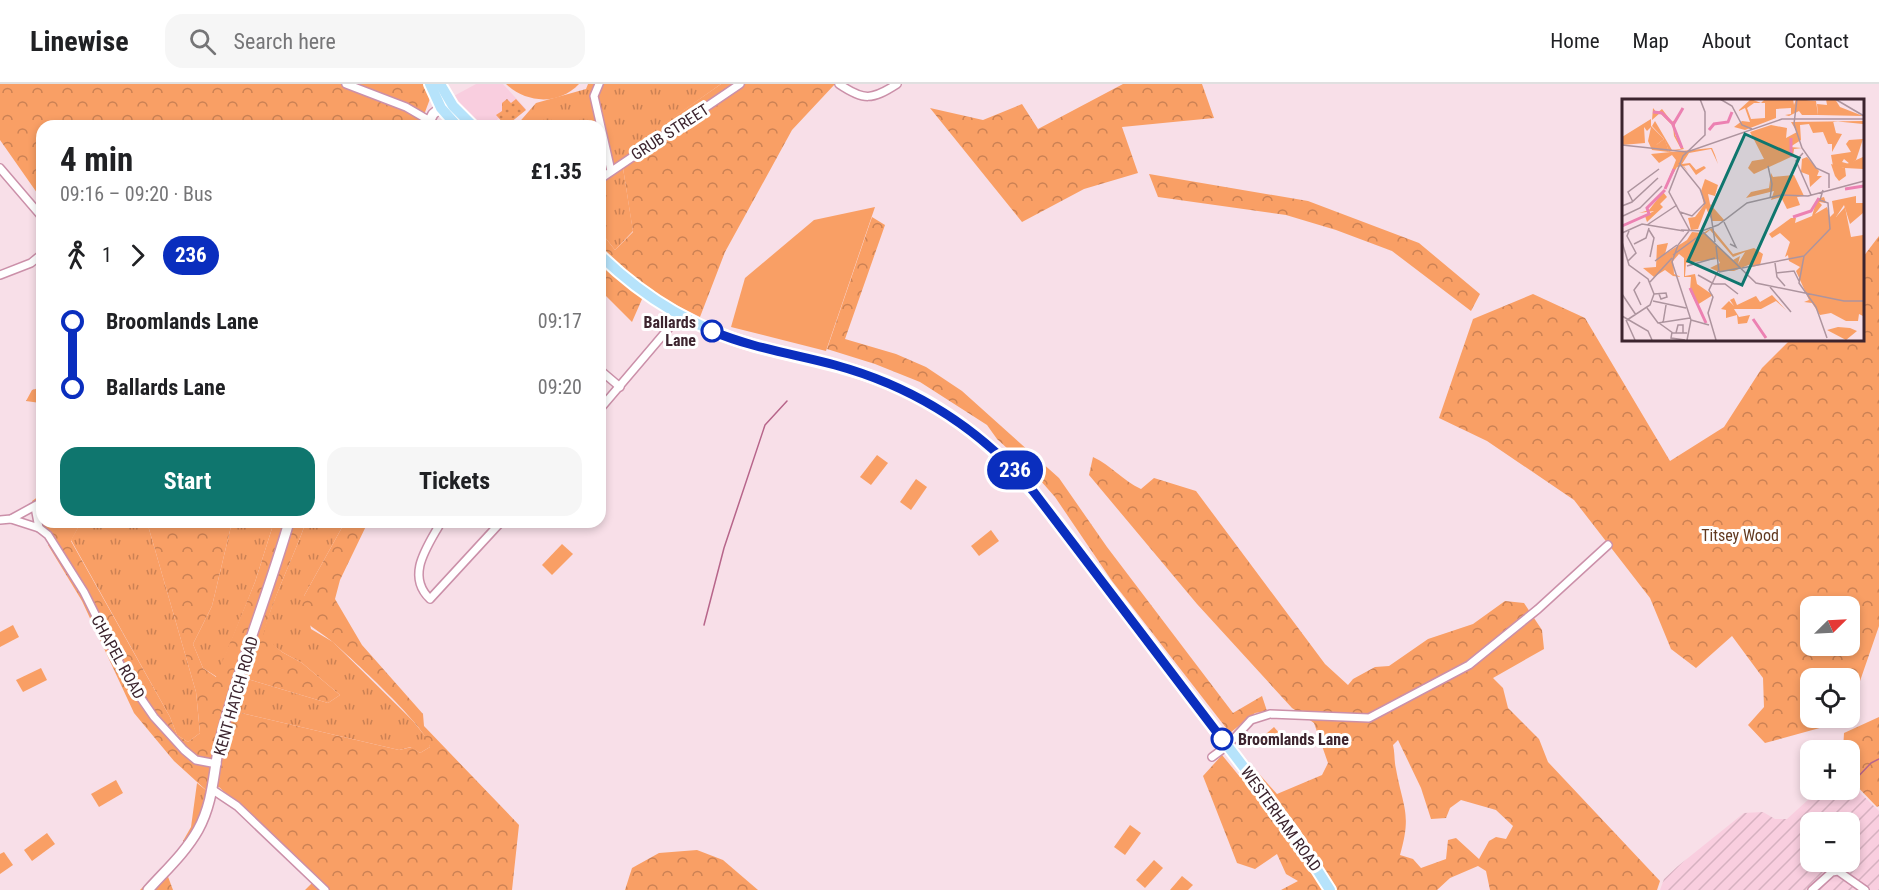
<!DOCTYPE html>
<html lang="en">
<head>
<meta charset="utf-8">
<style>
  :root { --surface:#fff; --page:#f6f6f6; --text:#202124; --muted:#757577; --line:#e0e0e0; --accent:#0f766e }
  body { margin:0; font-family:"Roboto Condensed",sans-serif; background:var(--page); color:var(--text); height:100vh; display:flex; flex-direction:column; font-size:22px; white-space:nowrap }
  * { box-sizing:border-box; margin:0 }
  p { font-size:20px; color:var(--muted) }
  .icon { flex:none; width:33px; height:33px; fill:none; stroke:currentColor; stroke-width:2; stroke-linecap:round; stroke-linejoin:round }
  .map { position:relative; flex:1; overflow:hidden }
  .sheet { position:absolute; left:36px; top:36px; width:570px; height:408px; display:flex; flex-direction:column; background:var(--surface); border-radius:18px; box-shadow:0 3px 9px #0003 }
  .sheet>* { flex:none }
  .badge { padding:0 12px; border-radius:20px; font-size:21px; line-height:39px }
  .needle { width:39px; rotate:66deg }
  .tools { position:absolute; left:1800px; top:512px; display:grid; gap:12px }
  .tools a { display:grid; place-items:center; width:60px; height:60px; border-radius:12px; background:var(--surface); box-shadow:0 3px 9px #0003; font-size:30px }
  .map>.badge { position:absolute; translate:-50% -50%; box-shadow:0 0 0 3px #fff }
  .legs { display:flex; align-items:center; gap:9px; height:66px; padding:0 24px; font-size:20px }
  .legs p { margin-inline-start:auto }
  .overview { display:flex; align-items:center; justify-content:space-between; height:102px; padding:0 24px }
  h1 { font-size:33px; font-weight:700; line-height:45px }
  .action { display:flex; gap:12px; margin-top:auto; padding:12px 24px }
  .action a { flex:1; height:69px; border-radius:18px; background:var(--accent); color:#fff; font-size:24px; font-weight:700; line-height:69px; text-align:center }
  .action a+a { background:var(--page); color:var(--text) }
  ul { padding:0 24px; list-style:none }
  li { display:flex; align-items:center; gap:21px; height:66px; font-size:22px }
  li i { display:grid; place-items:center; width:9px; height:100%; margin:0 8px; background:currentColor }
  li i::after { content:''; width:15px; height:15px; margin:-8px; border:4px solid; border-radius:50%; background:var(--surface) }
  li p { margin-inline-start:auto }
  li:first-child i { background:linear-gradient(#0000 50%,currentColor 0) }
  li:last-child i { background:linear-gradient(currentColor 50%,#0000 0) }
  header { display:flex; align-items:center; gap:36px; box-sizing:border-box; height:84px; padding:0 30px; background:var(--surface); border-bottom:2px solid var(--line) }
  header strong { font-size:28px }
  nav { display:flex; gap:33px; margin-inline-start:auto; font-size:21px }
  .search { width:420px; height:54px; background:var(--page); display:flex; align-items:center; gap:15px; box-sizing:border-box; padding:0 21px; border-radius:18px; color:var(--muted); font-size:22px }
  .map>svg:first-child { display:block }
  .built { fill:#f9cedf }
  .industrial { fill:url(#industrial-furrows); fill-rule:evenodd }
  .grass { fill:url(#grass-tufts) }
  .forest { fill:url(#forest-crowns); fill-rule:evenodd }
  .park { fill:url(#park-dots) }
  .garden { fill:#f99f65 }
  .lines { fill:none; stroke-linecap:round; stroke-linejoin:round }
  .stream { stroke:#b7658a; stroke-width:1.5 }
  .minor-casing { stroke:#cb90a9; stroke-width:10 }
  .secondary-casing { stroke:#cb90a9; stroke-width:12 }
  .primary-casing { stroke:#fff; stroke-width:14 }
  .minor { stroke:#fff; stroke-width:7 }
  .secondary { stroke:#fff; stroke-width:9 }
  .primary { stroke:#b6e3fb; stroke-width:10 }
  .line-1-casing { stroke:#fff; stroke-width:14 }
  .line-1 { stroke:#0a2ebe; stroke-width:9 }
  .stop-1-dot { fill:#fff; stroke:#0a2ebe; stroke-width:3 }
  .labels { text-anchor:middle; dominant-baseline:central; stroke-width:6; stroke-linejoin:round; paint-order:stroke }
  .street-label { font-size:16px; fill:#3c242e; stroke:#fff }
  .stop-label { font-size:16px; font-weight:bold; fill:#3c242e; stroke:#fff; text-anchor:end }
  .park-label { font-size:16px; fill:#61391f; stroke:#fff }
  .inset-river { fill:none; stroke:#ec81b2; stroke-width:3 }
  .inset-road { fill:none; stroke:#ad949e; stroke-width:1.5 }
  .view { fill:#0f766e; fill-opacity:0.15; stroke:#0f766e; stroke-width:3 }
  .inset-edge { fill:none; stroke:#3c242e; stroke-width:3 }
</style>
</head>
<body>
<header>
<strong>Linewise</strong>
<div class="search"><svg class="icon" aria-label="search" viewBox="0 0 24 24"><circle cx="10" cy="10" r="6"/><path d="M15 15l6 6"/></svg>Search here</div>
<nav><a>Home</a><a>Map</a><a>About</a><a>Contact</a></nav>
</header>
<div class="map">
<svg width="1879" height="806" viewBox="0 0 1879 806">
  <defs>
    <pattern id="industrial-furrows" width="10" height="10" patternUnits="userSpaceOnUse" patternTransform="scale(1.5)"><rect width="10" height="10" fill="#f9cedf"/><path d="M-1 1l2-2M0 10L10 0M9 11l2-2" fill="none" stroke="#d6b1c0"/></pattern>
    <pattern id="grass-tufts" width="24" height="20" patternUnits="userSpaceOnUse" patternTransform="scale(1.5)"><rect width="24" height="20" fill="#f99f65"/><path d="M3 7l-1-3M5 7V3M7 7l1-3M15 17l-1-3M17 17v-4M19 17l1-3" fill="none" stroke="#cb8154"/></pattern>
    <pattern id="forest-crowns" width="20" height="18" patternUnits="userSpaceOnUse" patternTransform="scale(1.5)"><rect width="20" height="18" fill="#f99f65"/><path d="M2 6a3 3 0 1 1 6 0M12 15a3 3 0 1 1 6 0" fill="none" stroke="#cb8154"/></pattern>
    <pattern id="park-dots" width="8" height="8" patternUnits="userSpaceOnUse" patternTransform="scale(1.5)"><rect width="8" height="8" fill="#f99f65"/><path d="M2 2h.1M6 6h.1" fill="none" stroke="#cb8154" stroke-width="1.8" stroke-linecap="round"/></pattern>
  </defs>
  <rect width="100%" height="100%" fill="#f8dfe8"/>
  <polygon class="built" points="476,0 503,0 526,25 507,42 499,34 490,42 483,42 452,13"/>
  <path class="industrial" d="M1850,699L1879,727V806H1660L1664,795L1678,782L1744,729L1763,728L1775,735H1787L1820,705H1850ZM1810,738H1850V777H1810Z"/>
  <g class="grass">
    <polygon points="588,0 721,0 646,53 650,65 623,84 633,147 615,166 600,147 600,42 516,42 536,19 586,5"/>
    <polygon points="81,438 147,438 196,608 200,649 188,658 177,651 170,633 71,456"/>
    <polygon points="232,438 274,438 255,498 217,593 203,584 193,560 212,522"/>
    <path d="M306,438H345L304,512L311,545L333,558L413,637L429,657L430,663L420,669L411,663L399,666L233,627L244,594L328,619L340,611L302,579L282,568L262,553C273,513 292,477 306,438Z"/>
    <polygon points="197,699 207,707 204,724 185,760 183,757 191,743"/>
  </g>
  <g class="forest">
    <polygon points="0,0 426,0 431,12 421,39 427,42 42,42 42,116 0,56"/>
    <polygon points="721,0 835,0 792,46 725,168 700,233 646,206 632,238 600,206 600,147 615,166 633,148 623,84 650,65 645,53"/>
    <polygon points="1123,0 1202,0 1214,34 1122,43 1138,89 1084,105 1022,138 930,24 983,36 1022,20 1038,45"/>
    <polygon points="1149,90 1308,117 1419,159 1480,210 1471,227 1392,167 1336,146 1286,131 1158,113"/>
    <polygon points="872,133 885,141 845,255 896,270 926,283 962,307 1059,394 1107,463 1233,629 1262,612 1267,627 1255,629 1230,649 1112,497 1055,413 1033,388 997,355 987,341 920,298 875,280 827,265"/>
    <path d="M1879,152V542L1850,626V594H1810V633H1847L1845,637L1765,659L1748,641L1764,623L1763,594L1732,552L1696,584L1671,565L1650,514L1574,416L1487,357L1439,334L1473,235L1533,210L1585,234L1670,377L1724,343L1762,284L1791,255H1862L1863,173ZM1810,522H1850V561H1810Z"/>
    <polygon points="42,303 42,335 38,331 40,319 26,317 32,306"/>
    <path d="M1093,373C1112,382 1122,396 1141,405L1154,394L1196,407L1325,580L1348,601L1353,595L1375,583L1389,582L1428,555L1473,540L1505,517L1524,519L1542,546L1544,565L1493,594L1503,604L1508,624L1539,655L1548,678L1660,797L1657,806H1490L1486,787L1478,782L1450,794L1437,806H1281L1298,797L1286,790L1277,770L1255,785L1237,779L1203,692L1222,671L1240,693L1252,682L1277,710L1322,691L1328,679L1314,639L1292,624L1197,520L1089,391ZM1398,656L1421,704L1431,735L1446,734L1450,724L1461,716L1496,726L1513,742L1506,755L1496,753L1489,757L1479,775L1456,754L1448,756L1446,775L1421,784L1413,775L1400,771C1412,729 1403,724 1396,685C1394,677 1395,669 1393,661Z"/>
    <path d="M42,410V438H81L71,457L170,633L177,651L188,658L200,649L196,608L147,438H232L212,522L193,560L203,584L216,593L255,498L274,438H306C292,477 273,513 263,552L282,568L302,579L340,611L328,619L244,594L233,627L399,666L412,663L420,669L430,663C427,643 354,577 335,560C323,549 310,544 299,531L304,512L345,438H368L340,496L335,515L362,561L423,630L424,642L519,741L512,806H305L317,794L315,792L219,703L207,707L174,677L134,629L82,517L48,461L52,452L40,441L32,417Z"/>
    <polygon points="1879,633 1879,722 1877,723 1850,695 1850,666 1843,666 1844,649"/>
    <polygon points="697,766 723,776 758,806 625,806 632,784 659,769"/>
    <polygon points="164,782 173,806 140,806"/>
  </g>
  <polygon class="park" points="507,15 511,19 516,15 526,26 506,42 496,31 502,27 502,19"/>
  <g class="garden">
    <path d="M506,0H579C559,21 527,20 506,0Z"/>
    <polygon points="875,123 826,267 731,243 745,194 814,136"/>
    <polygon points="877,371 888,379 871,401 860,393"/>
    <polygon points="916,395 927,403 911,426 900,418"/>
    <polygon points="991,446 999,457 979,472 971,462"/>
    <polygon points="562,460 573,470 552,491 542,481"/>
    <polygon points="13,541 19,553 0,563 0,548"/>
    <polygon points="41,584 47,596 23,608 16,596"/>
    <polygon points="1274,643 1280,650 1265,663 1259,656"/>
    <polygon points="116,696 123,709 99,723 91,710"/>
    <polygon points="1130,741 1141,749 1125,771 1114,763"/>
    <polygon points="47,749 55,760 32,777 24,766"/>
    <polygon points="4,768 13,781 0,790 0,770"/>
    <polygon points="1154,776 1163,784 1145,804 1136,796"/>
    <polygon points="1182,792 1193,801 1188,806 1170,806"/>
  </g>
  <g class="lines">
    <g class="stream">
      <polyline points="704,541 724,464 765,341 787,317"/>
      <polyline points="1852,699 1871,679 1879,675"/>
    </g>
    <defs>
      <g id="minor">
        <polyline points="346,0 406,23 430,37"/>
        <polyline points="599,0 594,12 611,87"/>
        <path d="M839,0C864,17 872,16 897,0"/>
        <polyline points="0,84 42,133"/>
        <polyline points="600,95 740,0"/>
        <polyline points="0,191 31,179 42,170"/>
        <polyline points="600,286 620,303"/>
        <polyline points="600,325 680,231"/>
        <polyline points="11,435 39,444 35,423"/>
        <polyline points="0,436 11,435 42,418"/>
        <path d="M441,438C428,462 405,491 430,515L501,438"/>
        <polyline points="39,444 48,451 84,508 127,594 154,633 184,666 196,676 217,680"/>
        <polyline points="1212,673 1227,662 1251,636 1270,630 1369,634 1469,581 1538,525 1608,461"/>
        <polyline points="213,706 237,722 325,806"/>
        <polyline points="1812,806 1832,788 1838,787 1865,806"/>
      </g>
      <g id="secondary">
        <polyline points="427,42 433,30 445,20"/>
        <path d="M148,806C165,787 185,769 198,746C214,717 213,688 220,657C238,583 268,511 289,438"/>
      </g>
      <g id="primary">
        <polyline points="430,0 441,24 457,42"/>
        <polyline points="440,0 453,22 473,42"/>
        <path d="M600,171C644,214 696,245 755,262C799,274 844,281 886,298C960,327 1011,379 1059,440L1293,748L1330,806"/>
      </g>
    </defs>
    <use href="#minor" class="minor-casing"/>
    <use href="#secondary" class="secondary-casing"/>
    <use href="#primary" class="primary-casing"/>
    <use href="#minor" class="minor"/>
    <use href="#secondary" class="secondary"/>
    <use href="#primary" class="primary"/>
  </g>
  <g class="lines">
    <defs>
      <path id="line-1" d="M712,247C752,264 794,270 835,281C915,303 980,344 1033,407L1222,655"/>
    </defs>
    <use href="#line-1" class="line-1-casing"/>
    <use href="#line-1" class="line-1"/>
  </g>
  <g class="stop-1-dot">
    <circle cx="712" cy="247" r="10"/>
    <circle cx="1222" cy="655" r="10"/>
  </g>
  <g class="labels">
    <g class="street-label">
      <text transform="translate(670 48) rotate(-33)">GRUB STREET</text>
      <text transform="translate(118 573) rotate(61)">CHAPEL ROAD</text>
      <text transform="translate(236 612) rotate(-74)">KENT HATCH ROAD</text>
      <text transform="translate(1281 735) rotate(54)">WESTERHAM ROAD</text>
    </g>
    <g class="stop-label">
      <text x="696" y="238">Ballards<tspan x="696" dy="18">Lane</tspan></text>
      <text x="1238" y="655" text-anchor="start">Broomlands Lane</text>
    </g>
    <g class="park-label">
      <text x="1740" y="451">Titsey Wood</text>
    </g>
  </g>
  <g transform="translate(1622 15)">
    <rect width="242" height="242" fill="#f8dfe8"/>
    <path d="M204,0H213L218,8L241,17L196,16L195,5L205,6ZM29,20V27L42,40L34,46L43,41L47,53L30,51L26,42L29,28L25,32L22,28L23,44L0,46V38ZM241,40L234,61L228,65L222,60L220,63L227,65L223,69L211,67L209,56L229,53L224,45L227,41ZM185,58L197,72L195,77H200L188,88L187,76L179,73L180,60ZM41,93L45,98L38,105L41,108L25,123L23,117L32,112L17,114L27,111ZM234,97V104H241V114L228,125L222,106L214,118H208L212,114L210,102Z" fill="#f99f65"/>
    <path d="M129,0L139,4L143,0H171L172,6L174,0L194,2L196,16H180L177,12L167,17L163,16L169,15V9L154,10V19L123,31L112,28L120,22L128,23L123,9L117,12V11ZM132,4H143V19L129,20L125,9ZM31,9L35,14L40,10L50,23L53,21V36L62,50L47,53L43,42L34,46L42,40L30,27L33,22L50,51L59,50L52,37L51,27L38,14L30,21ZM211,22L214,34L220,35L210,53V45H206L201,33L191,34L187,25L178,26L179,41L168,48L180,49L172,50L171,57L132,75L126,69L130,62L142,60L128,33L149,26L165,29L164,39L175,33L169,23L241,22V25ZM89,49H90L93,56L96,65L89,50L67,54L60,65L68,64L74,71L82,67L84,69L74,76L67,66L62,67L66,73L61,67L55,68L43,89L54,61L50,56L37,64L29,55ZM241,58V70L223,69L224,77L217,82L213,77L209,65L223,69L220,67ZM149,74L151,78L172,76L182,97L175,98L178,106L165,110L159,98L149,101L152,92L124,99L129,93L147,89ZM83,80L96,86L93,97L86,95L88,105L103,122H90L84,109L76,130L69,131L66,119L73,118L82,106L79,92ZM202,98L204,104L197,103L200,106L193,115L205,108L208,118H214L223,108L229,138L241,136V217L237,215L236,222H224L209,214L198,216L190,204L182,203L187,201L174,172L178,168L167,162L166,156L163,158L168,143L158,134L150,139L147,135L169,119H174L173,124L190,117L195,100ZM90,129L111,155L132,149L141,155L138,166L130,168L129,165L112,172H95L88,169L98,164L96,160L64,164L63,177L73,175L75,185L91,196L75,206L68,192L69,178H62V159L57,155L51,162L52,175L59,178L51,177L43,171L32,178L21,169L34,168L35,146L46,144L43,155L65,141L70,133L81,134ZM88,131L111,158L123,153L116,165L118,157L111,161L83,135ZM150,196L164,211L154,202L139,210H112L117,218L128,216L125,224L116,225L115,216L104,219V211L99,210L107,202L112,207L108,201L112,199L115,206L134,197L138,203ZM216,228L228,229L235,232L224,241L205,231Z" fill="#f99f65" fill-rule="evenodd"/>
    <path class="inset-river" d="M31,13L40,14L51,25M87,31L92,25L106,23L110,13M169,39V58M60,49L51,26L61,9M43,90L52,70M223,90L242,87M171,118L189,112L197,99M0,127L27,115L25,109L43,91M68,189L84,224M131,220L144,239"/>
    <path class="inset-road" d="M98,0L110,7L120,26L130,30M175,0L172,25L180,49L194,69L207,75V89M213,0L242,17M0,46L65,53L160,20H242M181,54L174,62L189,96M57,64L78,90L83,104L70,117L58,113M146,67L150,85L148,100M201,91L198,101L206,104L208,130L182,157L177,184L194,208L205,239M11,103L6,93L37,70M0,107L10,103L36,79M1,117L18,109L40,87M102,123L114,148L108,145M25,126L55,106M27,131L32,139L28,158M59,131L80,132L96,126L125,104L159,96L186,97L242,82M68,132L47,93L61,57L83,36V13L78,0M80,132L134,184L222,202H242M0,134L20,125L62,132M0,143L7,166L26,180L32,195M93,143L88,110L98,89M12,145L24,139L27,129M94,147L97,173M51,156L81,134M6,162L14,154L5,137L7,132M33,162L55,146M153,164L155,178L163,187M65,167L93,159M120,169L182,157M97,173L118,169M154,174L172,172L177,182M76,176L92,185M18,183L12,191L19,206M28,183L50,159M92,185H103L116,195M148,188L169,213M0,195L14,216M32,195L44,194L45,198L39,200L37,195M31,202L64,209M25,209L36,224L68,219M0,217L26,232L30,241M4,221L13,241M5,221L28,206L32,195M69,221L87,226M37,224L51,234H65M41,224L44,206M50,233L49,239L63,241M54,234L56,226H61V234M65,241L69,221L50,163L56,146L67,132M94,241L86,214L91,198L87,191L96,172"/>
    <path class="view" d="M123,35L177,59L120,186L66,162Z"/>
    <rect width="242" height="242" class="inset-edge"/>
  </g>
</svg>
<div class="tools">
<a><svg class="needle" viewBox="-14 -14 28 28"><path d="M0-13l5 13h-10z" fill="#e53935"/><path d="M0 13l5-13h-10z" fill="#757577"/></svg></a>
<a><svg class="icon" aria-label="locate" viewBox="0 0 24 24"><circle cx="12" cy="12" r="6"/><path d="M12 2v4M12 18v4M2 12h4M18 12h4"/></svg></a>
<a>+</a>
<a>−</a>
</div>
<b class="badge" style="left:1015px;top:386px;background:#0a2ebe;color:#fff">236</b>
<section class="sheet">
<div class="overview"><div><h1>4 min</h1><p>09:16 – 09:20 · Bus</p></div><b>£1.35</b></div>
<div class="legs"><svg class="icon" aria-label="walk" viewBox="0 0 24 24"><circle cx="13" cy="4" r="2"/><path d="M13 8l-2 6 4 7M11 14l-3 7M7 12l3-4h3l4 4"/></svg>1<svg class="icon" aria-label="forward" viewBox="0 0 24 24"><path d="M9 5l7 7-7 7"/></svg><b class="badge" style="background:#0a2ebe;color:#fff">236</b></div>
<ul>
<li><i style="color:#0a2ebe"></i><b>Broomlands Lane</b><p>09:17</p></li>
<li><i style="color:#0a2ebe"></i><b>Ballards Lane</b><p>09:20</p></li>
</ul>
<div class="action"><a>Start</a><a>Tickets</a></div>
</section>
</div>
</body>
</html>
